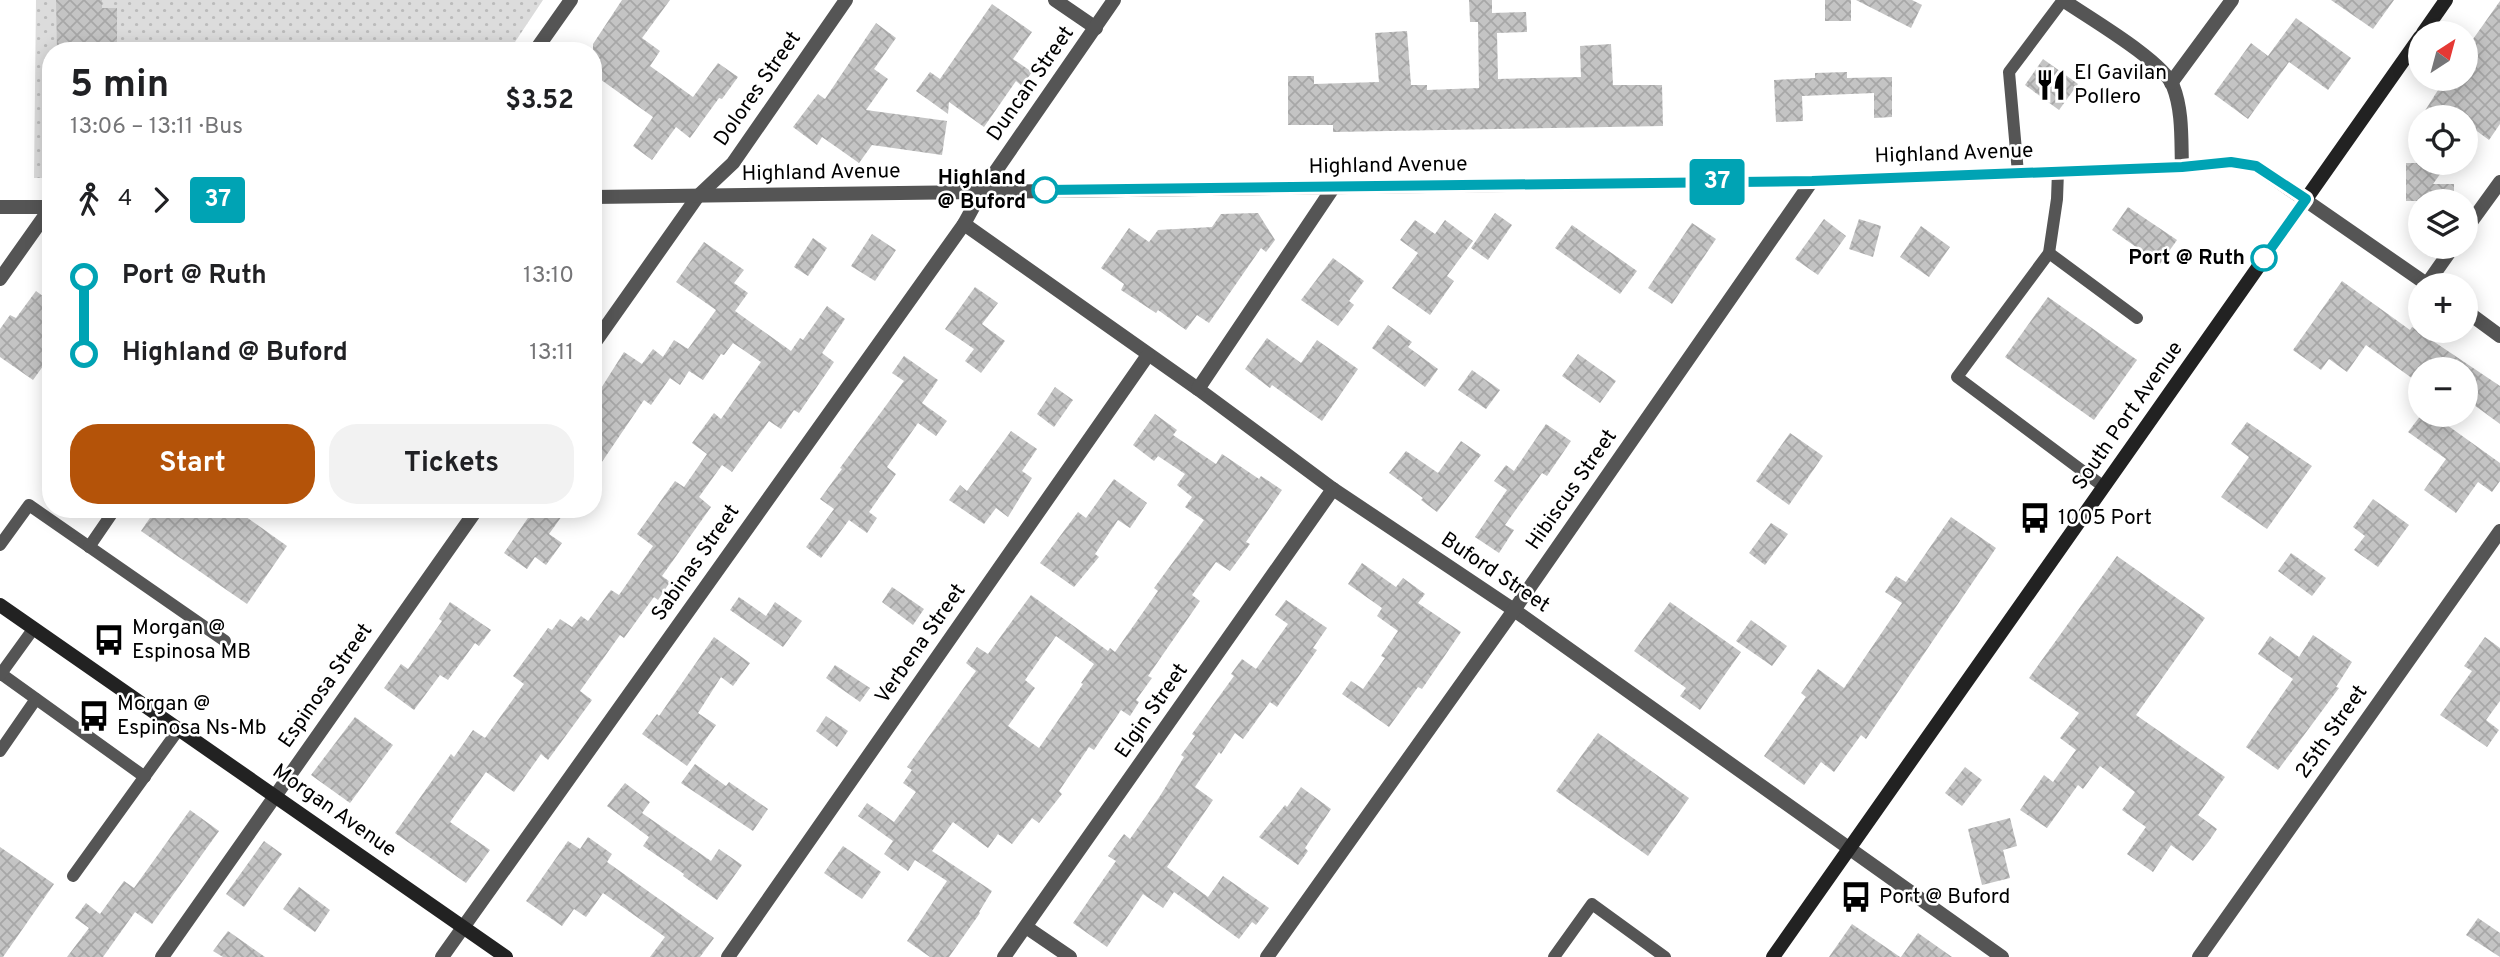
<!DOCTYPE html>
<html lang="en">
<head>
<meta charset="utf-8">
<style>
  :root { --surface:#fff; --page:#f2f2f2; --text:#202124; --muted:#757577; --accent:#b45309 }
  body { margin:0; font-family:Overpass,sans-serif; background:var(--page); color:var(--text); height:100vh; display:flex; flex-direction:column; font-size:26px; white-space:nowrap }
  * { box-sizing:border-box; margin:0 }
  p { font-size:23px; color:var(--muted) }
  .icon { flex:none; width:38px; height:38px; fill:none; stroke:currentColor; stroke-width:2; stroke-linecap:round; stroke-linejoin:round }
  .map { position:relative; flex:1; overflow:hidden }
  .side { position:absolute; left:42px; top:42px; width:560px; height:476px; display:flex; flex-direction:column; background:var(--surface); border-radius:28px; box-shadow:0 4px 18px #0003 }
  .side>* { flex:none }
  .badge { padding:0 14px; border-radius:5px; font-size:24px; line-height:46px }
  .needle { width:46px; rotate:36deg }
  .tools { position:absolute; left:2408px; top:21px; display:grid; gap:14px }
  .tools a { display:grid; place-items:center; width:70px; height:70px; border-radius:50%; background:var(--surface); box-shadow:0 4px 18px #0003; font-size:35px }
  .map>.badge { position:absolute; translate:-50% -50%; box-shadow:0 0 0 4px #fff }
  .legs { display:flex; align-items:center; gap:10px; height:77px; padding:0 28px; font-size:23px }
  .legs p { margin-inline-start:auto }
  .overview { display:flex; align-items:center; justify-content:space-between; height:119px; padding:0 28px }
  h1 { font-size:38px; font-weight:700; line-height:52px }
  .button { display:flex; gap:14px; margin-top:auto; padding:14px 28px }
  .button a { flex:1; height:80px; border-radius:28px; background:var(--accent); color:#fff; font-size:28px; font-weight:700; line-height:80px; text-align:center }
  .button a+a { background:var(--page); color:var(--text) }
  ul { padding:0 28px; list-style:none }
  li { display:flex; align-items:center; gap:24px; height:77px; font-size:26px }
  li i { display:grid; place-items:center; width:10px; height:100%; margin:0 9px; background:currentColor }
  li i::after { content:''; width:18px; height:18px; margin:-9px; border:5px solid; border-radius:50%; background:var(--surface) }
  li p { margin-inline-start:auto }
  li:first-child i { background:linear-gradient(#0000 50%,currentColor 0) }
  li:last-child i { background:linear-gradient(currentColor 50%,#0000 0) }
  .map>svg:first-child { display:block }
  .park { fill:url(#park-dots) }
  .building { fill:url(#building-cross-hatch); fill-rule:evenodd }
  .lines { fill:none; stroke-linecap:round; stroke-linejoin:round }
  .service { stroke:#555; stroke-width:12 }
  .minor { stroke:#555; stroke-width:14 }
  .tertiary { stroke:#555; stroke-width:14 }
  .secondary { stroke:#222; stroke-width:14 }
  .line-1-casing { stroke:#fff; stroke-width:16 }
  .line-1 { stroke:#00a3b4; stroke-width:10 }
  .stop-1-dot { fill:#fff; stroke:#00a3b4; stroke-width:3.5 }
  .labels { text-anchor:middle; dominant-baseline:central; stroke-width:5; stroke-linejoin:round; paint-order:stroke }
  .poi-label { font-size:21px; fill:#000; stroke:#fff; text-anchor:start }
  .street-label { font-size:21px; fill:#000; stroke:#fff }
  .stop-label { font-size:21px; font-weight:bold; fill:#000; stroke:#fff; text-anchor:end }
</style>
</head>
<body>
<div class="map">
<svg width="2500" height="957" viewBox="0 0 2500 957">
  <defs>
    <pattern id="park-dots" width="8" height="8" patternUnits="userSpaceOnUse" patternTransform="scale(1.75)"><rect width="8" height="8" fill="#dcdcdc"/><path d="M2 2h.1M6 6h.1" fill="none" stroke="#bbb" stroke-width="1.8" stroke-linecap="round"/></pattern>
    <pattern id="building-cross-hatch" width="8" height="8" patternUnits="userSpaceOnUse" patternTransform="scale(1.75)"><rect width="8" height="8" fill="#c4c4c4"/><path d="M0 0l8 8M0 8l8-8" fill="none" stroke="#a7a7a7"/></pattern>
  </defs>
  <rect width="100%" height="100%" fill="#fff"/>
  <polygon class="park" points="36,0 543,0 509,51 51,51 51,178 34,178"/>
  <g class="building">
    <polygon points="56,0 102,0 102,8 117,8 117,51 57,51"/>
    <polygon points="622,0 670,0 642,38 660,51 650,66 693,97 718,63 738,77 722,99 719,98 690,138 676,127 652,160 633,146 653,117 593,74 593,44"/>
    <polygon points="1469,0 1492,0 1492,13 1526,12 1527,32 1497,33 1498,79 1581,77 1580,46 1611,44 1613,85 1662,85 1663,126 1333,132 1333,125 1288,125 1288,76 1314,76 1314,84 1379,82 1375,33 1407,31 1411,85 1427,85 1427,90 1479,88 1478,22 1470,22"/>
    <rect x="1825" y="0" width="26" height="21"/>
    <polygon points="1856,0 1912,0 1922,5 1911,28"/>
    <polygon points="2331,0 2394,0 2373,29"/>
    <polygon points="2500,1 2500,124 2489,140 2466,123 2466,117 2421,117 2445,79 2466,79 2466,49"/>
    <polygon points="992,4 1032,32 1013,59 1032,72 1022,86 1016,81 984,127 949,102 948,114 916,91 930,72 940,79"/>
    <polygon points="2296,18 2351,58 2328,90 2289,62 2248,119 2214,94 2251,43 2268,56"/>
    <polygon points="876,23 896,38 874,69 888,79 866,110 947,121 942,155 872,145 859,163 822,137 817,145 793,127 818,94 825,99"/>
    <polygon points="2043,59 2078,84 2059,110 2025,85"/>
    <polygon points="1847,72 1847,78 1892,77 1892,117 1874,118 1874,93 1802,96 1803,121 1776,122 1774,80 1815,78 1815,73"/>
    <polygon points="2406,163 2448,163 2433,184 2454,184 2454,201 2406,201"/>
    <polygon points="2128,207 2177,240 2160,264 2112,230"/>
    <polygon points="1258,213 1275,240 1266,252 1261,248 1209,323 1197,315 1186,330 1158,310 1156,313 1121,290 1124,284 1101,268 1129,228 1149,242 1158,230 1212,227 1221,214"/>
    <polygon points="1495,213 1512,225 1488,260 1471,248"/>
    <polygon points="1824,219 1846,236 1818,275 1795,259"/>
    <polygon points="1859,219 1881,226 1873,257 1849,249"/>
    <polygon points="1415,220 1435,234 1445,220 1473,241 1447,276 1454,281 1430,315 1392,288 1418,253 1400,240"/>
    <polygon points="1692,223 1716,239 1672,304 1648,288"/>
    <polygon points="1572,225 1637,271 1620,294 1555,248"/>
    <polygon points="1921,226 1950,247 1929,277 1900,257"/>
    <polygon points="872,234 896,250 875,281 851,266"/>
    <polygon points="813,238 827,248 808,276 794,267"/>
    <polygon points="704,242 744,270 734,283 748,293 735,311 791,351 800,338 803,340 827,306 845,319 822,353 834,362 799,413 794,410 781,429 769,421 732,472 722,465 699,497 711,507 662,576 670,582 658,600 654,597 624,638 620,635 580,691 592,700 548,760 541,754 514,792 486,772 450,822 490,850 466,883 395,833 451,754 454,757 473,730 485,738 524,684 513,676 548,628 552,630 560,619 572,627 581,616 588,621 611,590 619,595 653,546 637,534 675,481 684,487 707,454 692,443 714,413 721,419 761,362 733,343 724,355 721,354 703,380 689,371 680,385 670,378 651,405 644,400 593,475 593,401 624,352 642,364 653,349 663,357 674,340 688,349 716,310 676,282"/>
    <polygon points="1333,258 1364,281 1349,301 1354,305 1338,326 1301,300"/>
    <polygon points="2342,281 2410,330 2412,327 2500,386 2500,424 2466,399 2466,369 2420,369 2420,384 2366,345 2347,372 2329,359 2321,370 2293,350"/>
    <polygon points="975,287 998,303 982,324 1005,341 981,373 965,361 974,349 945,329"/>
    <polygon points="36,291 51,302 51,355 33,380 0,357 0,329 10,315 16,318"/>
    <polygon points="2048,297 2137,360 2094,420 2005,357"/>
    <polygon points="1388,325 1412,342 1408,347 1438,369 1425,387 1372,348"/>
    <polygon points="1267,338 1301,363 1317,340 1358,369 1322,421 1272,385 1270,388 1245,369"/>
    <polygon points="1578,354 1616,381 1600,403 1562,376"/>
    <polygon points="904,356 938,380 922,403 947,421 936,436 918,423 887,467 896,474 869,512 877,518 867,533 849,520 821,558 806,547 834,509 820,499 842,469 840,468 904,381 892,373"/>
    <polygon points="1472,370 1500,390 1486,409 1458,390"/>
    <polygon points="1055,387 1073,400 1054,427 1037,414"/>
    <path d="M1155,414L1177,430L1173,435L1216,464L1222,454L1259,479L1261,476L1282,490L1246,542L1250,544L1230,571L1216,562L1192,595L1200,601L1148,676L1152,678L1136,700L1139,702L1130,716L1121,710L1094,750L1089,747L1059,791L1062,794L1039,823L1032,818L1012,844L998,834L988,848L953,822L932,851L992,891L979,912L980,913L949,957H930L907,941L947,881L915,860L908,871L884,854L893,841L858,816L867,803L894,822L916,792L903,783L912,770L907,767L976,671L966,663L977,647L988,654L1031,595L1108,651L1110,648L1115,652L1158,591L1154,588L1204,520L1185,507L1192,497L1177,485L1185,474L1158,456L1154,461L1133,445ZM1056,636L1094,664L1081,683L1083,684L1039,748L1008,726L1035,688L1025,680Z"/>
    <polygon points="2421,415 2433,415 2500,463 2500,481 2492,492 2478,482 2456,513 2424,490 2446,459 2408,432"/>
    <polygon points="2247,422 2312,466 2267,529 2221,497 2249,457 2231,444"/>
    <polygon points="1546,424 1571,441 1547,476 1542,473 1505,525 1514,530 1499,553 1475,537 1507,490 1494,481 1506,465 1514,471"/>
    <polygon points="1011,431 1037,449 1022,471 1032,478 1008,517 996,508 984,524 949,500 960,485 967,491"/>
    <polygon points="1790,433 1823,456 1789,505 1756,481"/>
    <polygon points="1461,441 1481,455 1437,512 1421,500 1423,498 1389,473 1406,451 1438,473"/>
    <polygon points="1114,479 1147,503 1130,528 1118,520 1095,554 1099,557 1074,587 1040,563 1078,512 1086,518"/>
    <polygon points="2373,499 2409,525 2378,567 2354,550 2365,536 2353,527"/>
    <polygon points="156,509 235,509 287,546 247,604 141,531"/>
    <polygon points="534,509 567,509 549,534 562,543 546,565 535,557 527,569 504,553"/>
    <polygon points="1951,517 1996,548 1866,739 1861,735 1834,772 1821,762 1804,785 1764,756 1806,697 1801,693 1818,669 1844,688 1902,603 1885,592 1896,576 1906,582"/>
    <polygon points="1771,523 1788,534 1765,565 1749,553"/>
    <polygon points="2291,553 2326,578 2312,596 2278,571"/>
    <polygon points="2117,556 2205,618 2136,715 2225,777 2198,815 2217,829 2209,841 2193,861 2171,845 2153,872 2127,854 2146,827 2122,810 2135,792 2100,766 2083,789 2078,785 2047,828 2020,810 2044,775 2053,782 2076,750 2060,738 2079,713 2029,678"/>
    <polygon points="1362,563 1396,587 1403,578 1425,594 1418,603 1461,632 1422,689 1418,687 1389,727 1342,694 1351,681 1363,689 1385,658 1381,656 1398,631 1377,616 1382,608 1348,584"/>
    <polygon points="892,587 924,609 913,625 882,602"/>
    <polygon points="739,597 766,616 775,602 802,621 783,647 730,610"/>
    <polygon points="1286,600 1327,628 1313,648 1317,650 1277,707 1270,702 1243,739 1235,733 1221,754 1219,752 1195,787 1213,800 1167,867 1208,897 1223,876 1269,908 1256,925 1252,922 1239,939 1174,892 1163,908 1143,894 1107,947 1073,923 1116,861 1108,856 1124,834 1130,839 1160,796 1184,757 1181,755 1195,736 1192,734 1234,676 1231,674 1242,659 1256,669 1288,624 1275,615"/>
    <polygon points="450,602 491,630 479,646 475,643 448,680 440,675 414,710 384,688 401,664 408,669 442,621 439,619"/>
    <polygon points="1670,602 1741,652 1700,710 1680,696 1686,688 1634,651"/>
    <polygon points="1751,620 1787,646 1772,666 1736,641"/>
    <polygon points="2313,635 2352,662 2336,687 2339,688 2278,770 2246,747 2293,679 2258,654 2270,636 2299,657"/>
    <polygon points="714,637 750,663 733,686 721,677 698,713 716,725 687,766 642,734 657,714 659,716"/>
    <polygon points="2485,637 2500,648 2500,701 2486,720 2499,730 2487,747 2440,715 2472,671 2464,666"/>
    <polygon points="835,665 870,688 860,702 826,678"/>
    <polygon points="826,716 848,731 837,747 816,731"/>
    <polygon points="355,717 393,745 350,803 311,775"/>
    <polygon points="1598,733 1689,798 1648,856 1556,791"/>
    <polygon points="695,764 726,786 729,782 768,809 753,831 681,783"/>
    <polygon points="1965,767 1982,780 1962,806 1945,793"/>
    <polygon points="625,783 650,802 642,813 711,861 719,849 742,865 717,900 683,876 684,874 643,846 649,837 607,806"/>
    <polygon points="1301,787 1331,809 1305,848 1308,851 1298,865 1259,837 1285,805 1287,807"/>
    <polygon points="190,810 219,831 152,924 135,912 103,957 67,957 89,928 75,918 86,903 100,914 124,881 134,888"/>
    <polygon points="2010,818 2017,846 2003,850 2010,878 1982,885 1968,829"/>
    <polygon points="588,837 612,854 607,862 714,938 700,957 650,957 665,937 603,893 586,917 574,909 562,926 526,901 568,841 580,849"/>
    <polygon points="264,841 282,854 244,907 226,894"/>
    <polygon points="843,846 881,872 862,899 824,873"/>
    <polygon points="0,847 54,884 3,957 0,957"/>
    <polygon points="299,887 330,910 315,932 283,909"/>
    <polygon points="2478,918 2500,933 2500,957 2466,935"/>
    <polygon points="1852,924 1900,957 1829,957"/>
    <polygon points="228,931 265,957 223,957 213,951"/>
    <polygon points="1918,933 1952,957 1901,957"/>
  </g>
  <g class="lines">
    <g class="service">
      <polyline points="2058,171 2057,199 2049,253 1957,377 2104,487"/>
      <polyline points="2018,173 2009,72 2063,0"/>
      <polyline points="2049,253 2137,318"/>
      <polyline points="0,545 29,505 225,641"/>
      <polyline points="89,547 115,509"/>
      <polyline points="0,673 145,777"/>
      <polyline points="0,675 34,628"/>
      <polyline points="0,751 36,699"/>
      <polyline points="73,876 179,729"/>
      <polyline points="1554,957 1592,904 1665,957"/>
    </g>
    <g class="minor">
      <polyline points="1055,0 1096,28"/>
      <path d="M2063,0C2089,18 2162,60 2173,86C2183,111 2181,141 2182,167"/>
      <polyline points="535,51 571,0"/>
      <polyline points="2171,83 2232,0"/>
      <polyline points="964,224 1198,389 1333,489 1514,610 2002,957"/>
      <polyline points="2466,229 2500,182"/>
      <polyline points="0,279 51,207"/>
      <polyline points="2427,284 2453,247"/>
      <polyline points="593,345 698,196 733,163 846,0"/>
      <polyline points="1198,389 1333,188"/>
      <polyline points="1026,927 1070,957"/>
      <polyline points="162,957 477,509"/>
      <polyline points="442,957 964,224 982,191 1114,0"/>
      <polyline points="728,957 1148,355"/>
      <polyline points="1004,957 1333,489"/>
      <polyline points="1267,957 1514,610 1812,181"/>
      <polyline points="2199,957 2500,531"/>
    </g>
    <g class="tertiary">
      <polyline points="593,197 1812,181 2182,167 2231,162 2256,166 2428,285"/>
      <polyline points="0,207 51,207"/>
      <polyline points="2466,311 2500,336"/>
    </g>
    <g class="secondary">
      <polyline points="2423,33 2446,0"/>
      <polyline points="0,605 506,957"/>
      <polyline points="1773,957 2420,37"/>
    </g>
  </g>
  <g class="lines">
    <defs>
      <polyline id="line-1" points="1045,190 1812,181 2182,167 2231,162 2256,166 2306,199 2264,258"/>
    </defs>
    <use href="#line-1" class="line-1-casing"/>
    <use href="#line-1" class="line-1"/>
  </g>
  <defs>
    <symbol id="restaurant-bare" viewBox="-9 -9 18 18"><path d="M-5-6h1v4h1v-4h1v4h1v-4h1v5L-1.5 .5V6h-2V.5L-5-1ZM5-6V6H3V1.5H1.5Q1.5-4 5-6Z" fill="#000" stroke="#fff" stroke-width="2.5" paint-order="stroke"/></symbol>
    <symbol id="bus-bare" viewBox="-9 -9 18 18"><path d="M-5-6H5V4H4V6H2V4H-2V6H-4V4H-5ZM-3.5-4V0h7V-4ZM-3.5 1.2v1.5H-2V1.2ZM2 1.2v1.5H3.5V1.2Z" fill="#000" stroke="#fff" stroke-width="2.5" paint-order="stroke"/></symbol>
  </defs>
  <g fill-rule="evenodd">
    <use href="#restaurant-bare" x="2029" y="63" width="44" height="44"/>
    <use href="#bus-bare" x="2013" y="496" width="44" height="44"/>
    <use href="#bus-bare" x="87" y="618" width="44" height="44"/>
    <use href="#bus-bare" x="72" y="694" width="44" height="44"/>
    <use href="#bus-bare" x="1834" y="875" width="44" height="44"/>
  </g>
  <g class="stop-1-dot">
    <circle cx="1045" cy="190" r="12"/>
    <circle cx="2264" cy="258" r="12"/>
  </g>
  <g class="labels">
    <g class="poi-label">
      <text x="2074" y="73">El Gavilan<tspan x="2074" dy="24">Pollero</tspan></text>
      <text x="2058" y="518">1005 Port</text>
      <text x="132" y="628">Morgan @<tspan x="132" dy="24">Espinosa MB</tspan></text>
      <text x="117" y="704">Morgan @<tspan x="117" dy="24">Espinosa Ns-Mb</tspan></text>
      <text x="1879" y="897">Port @ Buford</text>
    </g>
    <g class="street-label">
      <text transform="translate(1031 84) rotate(-55)">Duncan Street</text>
      <text transform="translate(758 89) rotate(-55)">Dolores Street</text>
      <text transform="translate(1954 154) rotate(-2)">Highland Avenue</text>
      <text transform="translate(1388 166) rotate(-1)">Highland Avenue</text>
      <text transform="translate(821 173) rotate(-1)">Highland Avenue</text>
      <text transform="translate(2128 416) rotate(-55)">South Port Avenue</text>
      <text transform="translate(1572 490) rotate(-55)">Hibiscus Street</text>
      <text transform="translate(696 563) rotate(-55)">Sabinas Street</text>
      <text transform="translate(1495 573) rotate(34)">Buford Street</text>
      <text transform="translate(921 644) rotate(-55)">Verbena Street</text>
      <text transform="translate(326 686) rotate(-55)">Espinosa Street</text>
      <text transform="translate(1152 711) rotate(-55)">Elgin Street</text>
      <text transform="translate(2332 732) rotate(-55)">25th Street</text>
      <text transform="translate(334 811) rotate(35)">Morgan Avenue</text>
    </g>
    <g class="stop-label">
      <text x="1026" y="178">Highland<tspan x="1026" dy="24">@ Buford</tspan></text>
      <text x="2245" y="258">Port @ Ruth</text>
    </g>
  </g>
</svg>
<div class="tools">
<a><svg class="needle" viewBox="-14 -14 28 28"><path d="M0-13l5 13h-10z" fill="#e53935"/><path d="M0 13l5-13h-10z" fill="#757577"/></svg></a>
<a><svg class="icon" aria-label="locate" viewBox="0 0 24 24"><circle cx="12" cy="12" r="6"/><path d="M12 2v4M12 18v4M2 12h4M18 12h4"/></svg></a>
<a><svg class="icon" aria-label="layers" viewBox="0 0 24 24"><path d="M12 4l9 5-9 5-9-5zM3 14l9 5 9-5"/></svg></a>
<a>+</a>
<a>−</a>
</div>
<b class="badge" style="left:1717px;top:182px;background:#00a3b4;color:#fff">37</b>
<section class="side">
<div class="overview"><div><h1>5 min</h1><p>13:06 – 13:11 · Bus</p></div><b>$3.52</b></div>
<div class="legs"><svg class="icon" aria-label="walk" viewBox="0 0 24 24"><circle cx="13" cy="4" r="2"/><path d="M13 8l-2 6 4 7M11 14l-3 7M7 12l3-4h3l4 4"/></svg>4<svg class="icon" aria-label="forward" viewBox="0 0 24 24"><path d="M9 5l7 7-7 7"/></svg><b class="badge" style="background:#00a3b4;color:#fff">37</b></div>
<ul>
<li><i style="color:#00a3b4"></i><b>Port @ Ruth</b><p>13:10</p></li>
<li><i style="color:#00a3b4"></i><b>Highland @ Buford</b><p>13:11</p></li>
</ul>
<div class="button"><a>Start</a><a>Tickets</a></div>
</section>
</div>
</body>
</html>
